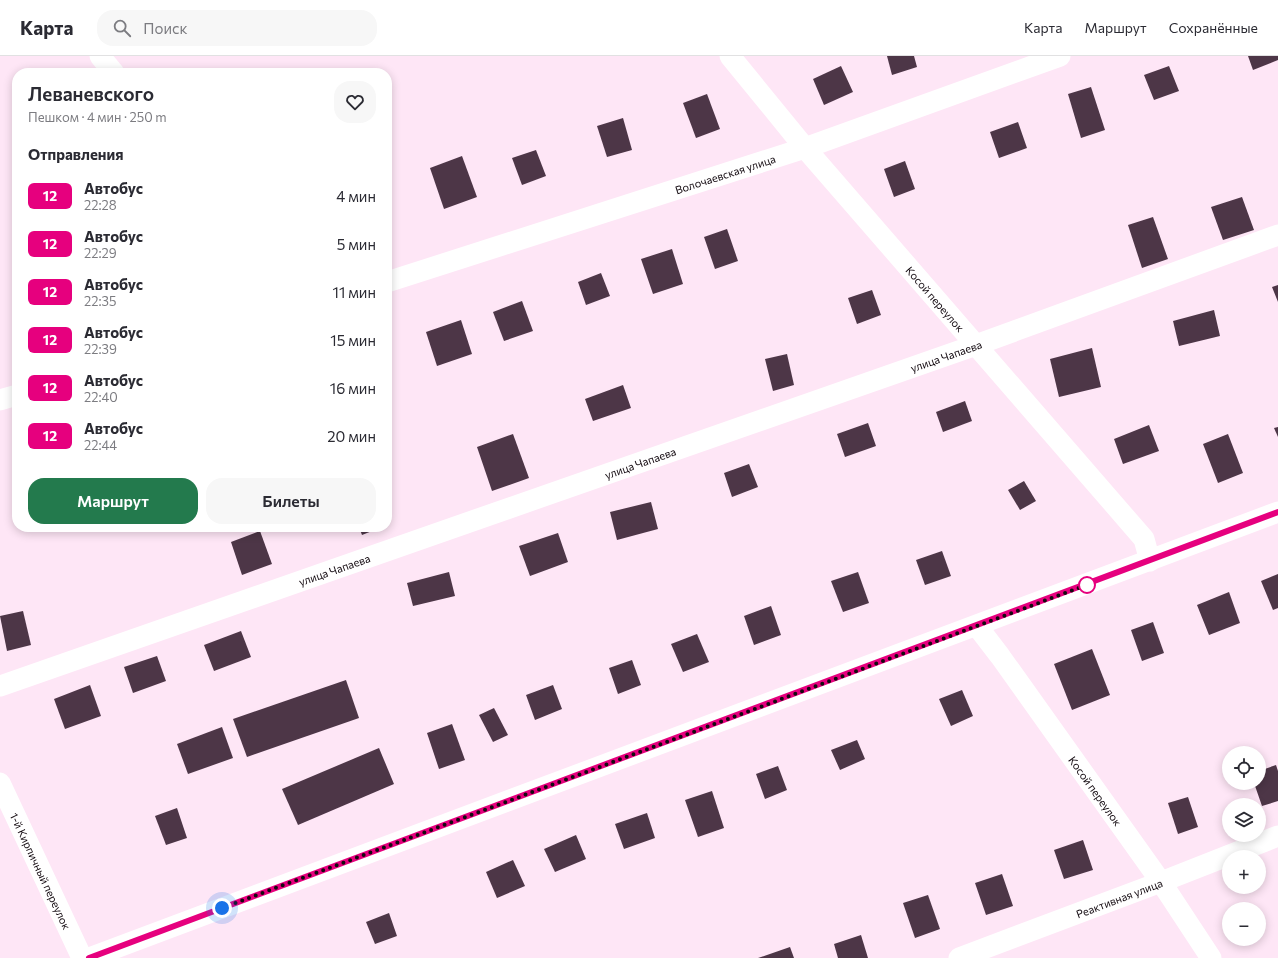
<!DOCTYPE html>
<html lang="ru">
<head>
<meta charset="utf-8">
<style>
  :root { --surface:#fff; --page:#f7f7f7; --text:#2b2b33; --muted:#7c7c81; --line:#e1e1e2; --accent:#237a4d }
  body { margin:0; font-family:Commissioner,sans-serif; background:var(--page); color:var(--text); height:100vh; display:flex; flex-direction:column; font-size:15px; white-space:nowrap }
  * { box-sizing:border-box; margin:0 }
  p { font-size:13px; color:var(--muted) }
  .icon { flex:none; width:22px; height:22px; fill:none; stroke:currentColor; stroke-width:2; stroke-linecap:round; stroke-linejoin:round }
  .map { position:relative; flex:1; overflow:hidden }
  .sheet { position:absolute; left:12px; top:12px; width:380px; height:464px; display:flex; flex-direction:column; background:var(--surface); border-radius:16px; box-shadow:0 2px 10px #0003 }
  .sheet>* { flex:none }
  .badge { padding:0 8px; border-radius:6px; font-size:14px; line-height:26px }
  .controls { position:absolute; left:1222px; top:690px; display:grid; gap:8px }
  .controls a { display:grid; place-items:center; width:44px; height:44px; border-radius:50%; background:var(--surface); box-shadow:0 2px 10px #0003; font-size:20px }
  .you { position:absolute; width:20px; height:20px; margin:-10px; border:3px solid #fff; border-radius:50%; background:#1a73e8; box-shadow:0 0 0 6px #1a73e833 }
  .map>.badge { position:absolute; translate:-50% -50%; box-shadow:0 0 0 2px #fff }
  h2 { padding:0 16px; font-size:15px; line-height:36px }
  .round { display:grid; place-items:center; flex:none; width:42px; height:42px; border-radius:16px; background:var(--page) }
  .head { display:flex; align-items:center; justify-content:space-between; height:68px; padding:0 16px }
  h1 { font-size:19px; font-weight:600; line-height:30px }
  .action { display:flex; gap:8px; margin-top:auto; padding:8px 16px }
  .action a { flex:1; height:46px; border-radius:16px; background:var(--accent); color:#fff; font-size:16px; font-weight:600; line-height:46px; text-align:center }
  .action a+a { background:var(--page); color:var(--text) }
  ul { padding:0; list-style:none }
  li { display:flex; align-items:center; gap:12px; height:48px; padding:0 16px }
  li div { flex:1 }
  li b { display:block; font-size:15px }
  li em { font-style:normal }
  li .badge { min-width:44px; font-weight:700; text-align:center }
  header { display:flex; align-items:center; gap:24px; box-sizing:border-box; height:56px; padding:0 20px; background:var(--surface); border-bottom:1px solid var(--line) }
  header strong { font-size:19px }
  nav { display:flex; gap:22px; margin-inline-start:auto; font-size:14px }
  .search { width:280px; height:36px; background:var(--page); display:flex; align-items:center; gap:10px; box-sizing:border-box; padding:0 14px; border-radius:16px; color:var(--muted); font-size:15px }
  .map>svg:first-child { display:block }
  .building { fill:#4d3647 }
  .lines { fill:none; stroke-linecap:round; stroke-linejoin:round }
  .street { stroke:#fff; stroke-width:21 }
  .line-casing { stroke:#fff; stroke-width:9 }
  .line { stroke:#e6007e; stroke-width:6 }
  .walk { stroke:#130a10; stroke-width:4; stroke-dasharray:0 7.2 }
  .stop-dot { fill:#fff; stroke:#e6007e; stroke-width:2 }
  .labels { text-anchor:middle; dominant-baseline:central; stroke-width:4; stroke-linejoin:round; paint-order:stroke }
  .street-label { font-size:11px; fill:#130a10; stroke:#fbfbfb }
</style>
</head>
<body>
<header>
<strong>Карта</strong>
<div class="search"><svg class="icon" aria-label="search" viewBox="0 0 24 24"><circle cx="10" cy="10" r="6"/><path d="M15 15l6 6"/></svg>Поиск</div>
<nav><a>Карта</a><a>Маршрут</a><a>Сохранённые</a></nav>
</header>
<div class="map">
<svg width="1278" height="902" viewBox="0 0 1278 902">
  <rect width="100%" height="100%" fill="#fee6f6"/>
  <g class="building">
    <polygon points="887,0 914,0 917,11 892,19"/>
    <polygon points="1248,0 1278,0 1278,4 1253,14"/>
    <polygon points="841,10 853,36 824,49 813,23"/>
    <polygon points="1169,10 1179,35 1154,44 1144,19"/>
    <polygon points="1091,31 1105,74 1081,82 1068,38"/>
    <polygon points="707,38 720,73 696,82 683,47"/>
    <polygon points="623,62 632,94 607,101 597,70"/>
    <polygon points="1018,66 1027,92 999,102 990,76"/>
    <polygon points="536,94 546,120 522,129 512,102"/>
    <polygon points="462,100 477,141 444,153 430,112"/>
    <polygon points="905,105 915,133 894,141 884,113"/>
    <polygon points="1242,141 1254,174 1223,184 1211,151"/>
    <polygon points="387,154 392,167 387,169"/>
    <polygon points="1153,161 1168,203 1142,212 1128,169"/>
    <polygon points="727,173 738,205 715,213 704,181"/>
    <polygon points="672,193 683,228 653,238 641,203"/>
    <polygon points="601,217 610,240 586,249 578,226"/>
    <polygon points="1278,229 1278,246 1272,231"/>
    <polygon points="872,234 881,259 857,268 848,242"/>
    <polygon points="522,245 533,275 504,285 493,256"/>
    <polygon points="1214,254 1220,280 1179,290 1173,265"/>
    <polygon points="461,264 472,298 437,310 426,276"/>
    <polygon points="1092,292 1101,331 1059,341 1050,303"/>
    <polygon points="787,298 794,329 773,335 765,303"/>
    <polygon points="387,307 392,322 387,324"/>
    <polygon points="623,329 631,352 593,365 585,343"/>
    <polygon points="965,345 972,365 943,376 936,356"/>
    <polygon points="868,367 876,390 845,401 837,378"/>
    <polygon points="1149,369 1159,395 1123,408 1114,383"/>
    <polygon points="1278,371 1278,381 1274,372"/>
    <polygon points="513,378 529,422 492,435 477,391"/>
    <polygon points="1228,378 1243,417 1218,427 1203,388"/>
    <polygon points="749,408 758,431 732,441 724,417"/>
    <polygon points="1024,425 1036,445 1020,454 1008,434"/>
    <polygon points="651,446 658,473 617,484 610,456"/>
    <polygon points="359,471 382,471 362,479"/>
    <polygon points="260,475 272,508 242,519 231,486"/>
    <polygon points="558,477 568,506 530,520 519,490"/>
    <polygon points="942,495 951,520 925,529 916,504"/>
    <polygon points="449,516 455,540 413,550 407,527"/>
    <polygon points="858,516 869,547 843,556 831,525"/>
    <polygon points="1278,518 1278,552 1273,554 1261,525"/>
    <polygon points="1229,536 1240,567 1209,579 1197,549"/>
    <polygon points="771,550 781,579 754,589 744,560"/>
    <polygon points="23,555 31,589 7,595 0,560"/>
    <polygon points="1153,566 1164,597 1142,605 1131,574"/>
    <polygon points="241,575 251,601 214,615 204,589"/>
    <polygon points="697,578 709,606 683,616 671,588"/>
    <polygon points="1092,593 1110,639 1072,654 1054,608"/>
    <polygon points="157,600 166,625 133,637 124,611"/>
    <polygon points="632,604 641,629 618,638 609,612"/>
    <polygon points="346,624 359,662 247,701 233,663"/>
    <polygon points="90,629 101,660 65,673 54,643"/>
    <polygon points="553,629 562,653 535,664 526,639"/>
    <polygon points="962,634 973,660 951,670 939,643"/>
    <polygon points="494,652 508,679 493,686 479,659"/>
    <polygon points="452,668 465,704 439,713 427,677"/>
    <polygon points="222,671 233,702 188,718 177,688"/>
    <polygon points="857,684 865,703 840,714 831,694"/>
    <polygon points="379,692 394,728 298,769 282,733"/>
    <polygon points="1276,709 1278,715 1278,745 1262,750 1254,727 1259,727 1259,715"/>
    <polygon points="778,710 787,734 765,743 756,718"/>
    <polygon points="712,735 724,772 698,781 685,744"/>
    <polygon points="1188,741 1198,771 1178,778 1168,747"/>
    <polygon points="177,752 187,782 166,789 155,760"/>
    <polygon points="647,757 655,782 624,793 615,768"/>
    <polygon points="576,779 586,803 555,816 544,793"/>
    <polygon points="1083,784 1093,814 1064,823 1054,794"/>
    <polygon points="513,804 525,830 497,842 486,816"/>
    <polygon points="1002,818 1013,850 986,859 975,827"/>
    <polygon points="928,839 940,873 915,882 903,847"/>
    <polygon points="389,857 397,880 375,888 366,866"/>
    <polygon points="861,879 868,902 838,902 834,888"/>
    <polygon points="790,891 794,902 758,902"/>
  </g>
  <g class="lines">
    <g class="street">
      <polyline points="100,0 114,17"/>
      <path id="s1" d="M730,0L805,92L1144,483L1150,505"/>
      <path id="s2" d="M387,226L805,92L1060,0"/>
      <polyline points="0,344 17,339"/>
      <path id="s3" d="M977,570L1000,600L1161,826L1211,902"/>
      <path id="s4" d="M0,630L976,289L1278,179"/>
      <path id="s5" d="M0,727L82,902"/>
      <polyline points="89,902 1278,456"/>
      <path id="s6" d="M959,902L1161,826L1278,780"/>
    </g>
  </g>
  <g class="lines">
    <defs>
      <polyline id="line" points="89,902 1278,456"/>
    </defs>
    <use href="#line" class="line-casing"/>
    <use href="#line" class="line"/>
    <polyline class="walk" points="222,852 1092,527 1087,529"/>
  </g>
  <circle class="stop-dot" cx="1087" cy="529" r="8"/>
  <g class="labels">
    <g class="street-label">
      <text stroke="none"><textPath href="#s2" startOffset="355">Волочаевская улица</textPath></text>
      <text stroke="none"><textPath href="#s1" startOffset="318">Косой переулок</textPath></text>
      <text stroke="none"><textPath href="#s4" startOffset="1002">улица Чапаева</textPath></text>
      <text stroke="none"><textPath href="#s4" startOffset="678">улица Чапаева</textPath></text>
      <text stroke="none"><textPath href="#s4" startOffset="354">улица Чапаева</textPath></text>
      <text stroke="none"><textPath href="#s3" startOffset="203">Косой переулок</textPath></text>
      <text stroke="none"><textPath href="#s5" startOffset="97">1-й Кирпичный переулок</textPath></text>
      <text stroke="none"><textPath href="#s6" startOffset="171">Реактивная улица</textPath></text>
    </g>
  </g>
</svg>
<div class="controls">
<a><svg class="icon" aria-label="locate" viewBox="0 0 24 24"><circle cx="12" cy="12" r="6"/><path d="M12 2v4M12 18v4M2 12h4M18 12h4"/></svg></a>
<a><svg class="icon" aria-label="layers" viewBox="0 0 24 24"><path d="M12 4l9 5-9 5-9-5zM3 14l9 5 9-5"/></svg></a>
<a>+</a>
<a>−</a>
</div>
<div class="you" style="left:222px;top:852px"></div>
<section class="sheet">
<div class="head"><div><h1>Леваневского</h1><p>Пешком · 4 мин · 250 m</p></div><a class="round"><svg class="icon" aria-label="heart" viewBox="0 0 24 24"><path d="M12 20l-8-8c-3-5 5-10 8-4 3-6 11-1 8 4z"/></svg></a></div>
<h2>Отправления</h2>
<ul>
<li><span class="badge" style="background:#e6007e;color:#fff">12</span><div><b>Автобус</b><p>22:28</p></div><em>4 мин</em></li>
<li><span class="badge" style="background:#e6007e;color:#fff">12</span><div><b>Автобус</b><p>22:29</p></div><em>5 мин</em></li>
<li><span class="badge" style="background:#e6007e;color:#fff">12</span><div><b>Автобус</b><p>22:35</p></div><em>11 мин</em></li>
<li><span class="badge" style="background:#e6007e;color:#fff">12</span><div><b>Автобус</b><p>22:39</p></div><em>15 мин</em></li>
<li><span class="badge" style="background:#e6007e;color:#fff">12</span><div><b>Автобус</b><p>22:40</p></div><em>16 мин</em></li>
<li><span class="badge" style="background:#e6007e;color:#fff">12</span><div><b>Автобус</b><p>22:44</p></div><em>20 мин</em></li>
</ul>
<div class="action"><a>Маршрут</a><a>Билеты</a></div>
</section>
</div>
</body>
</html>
